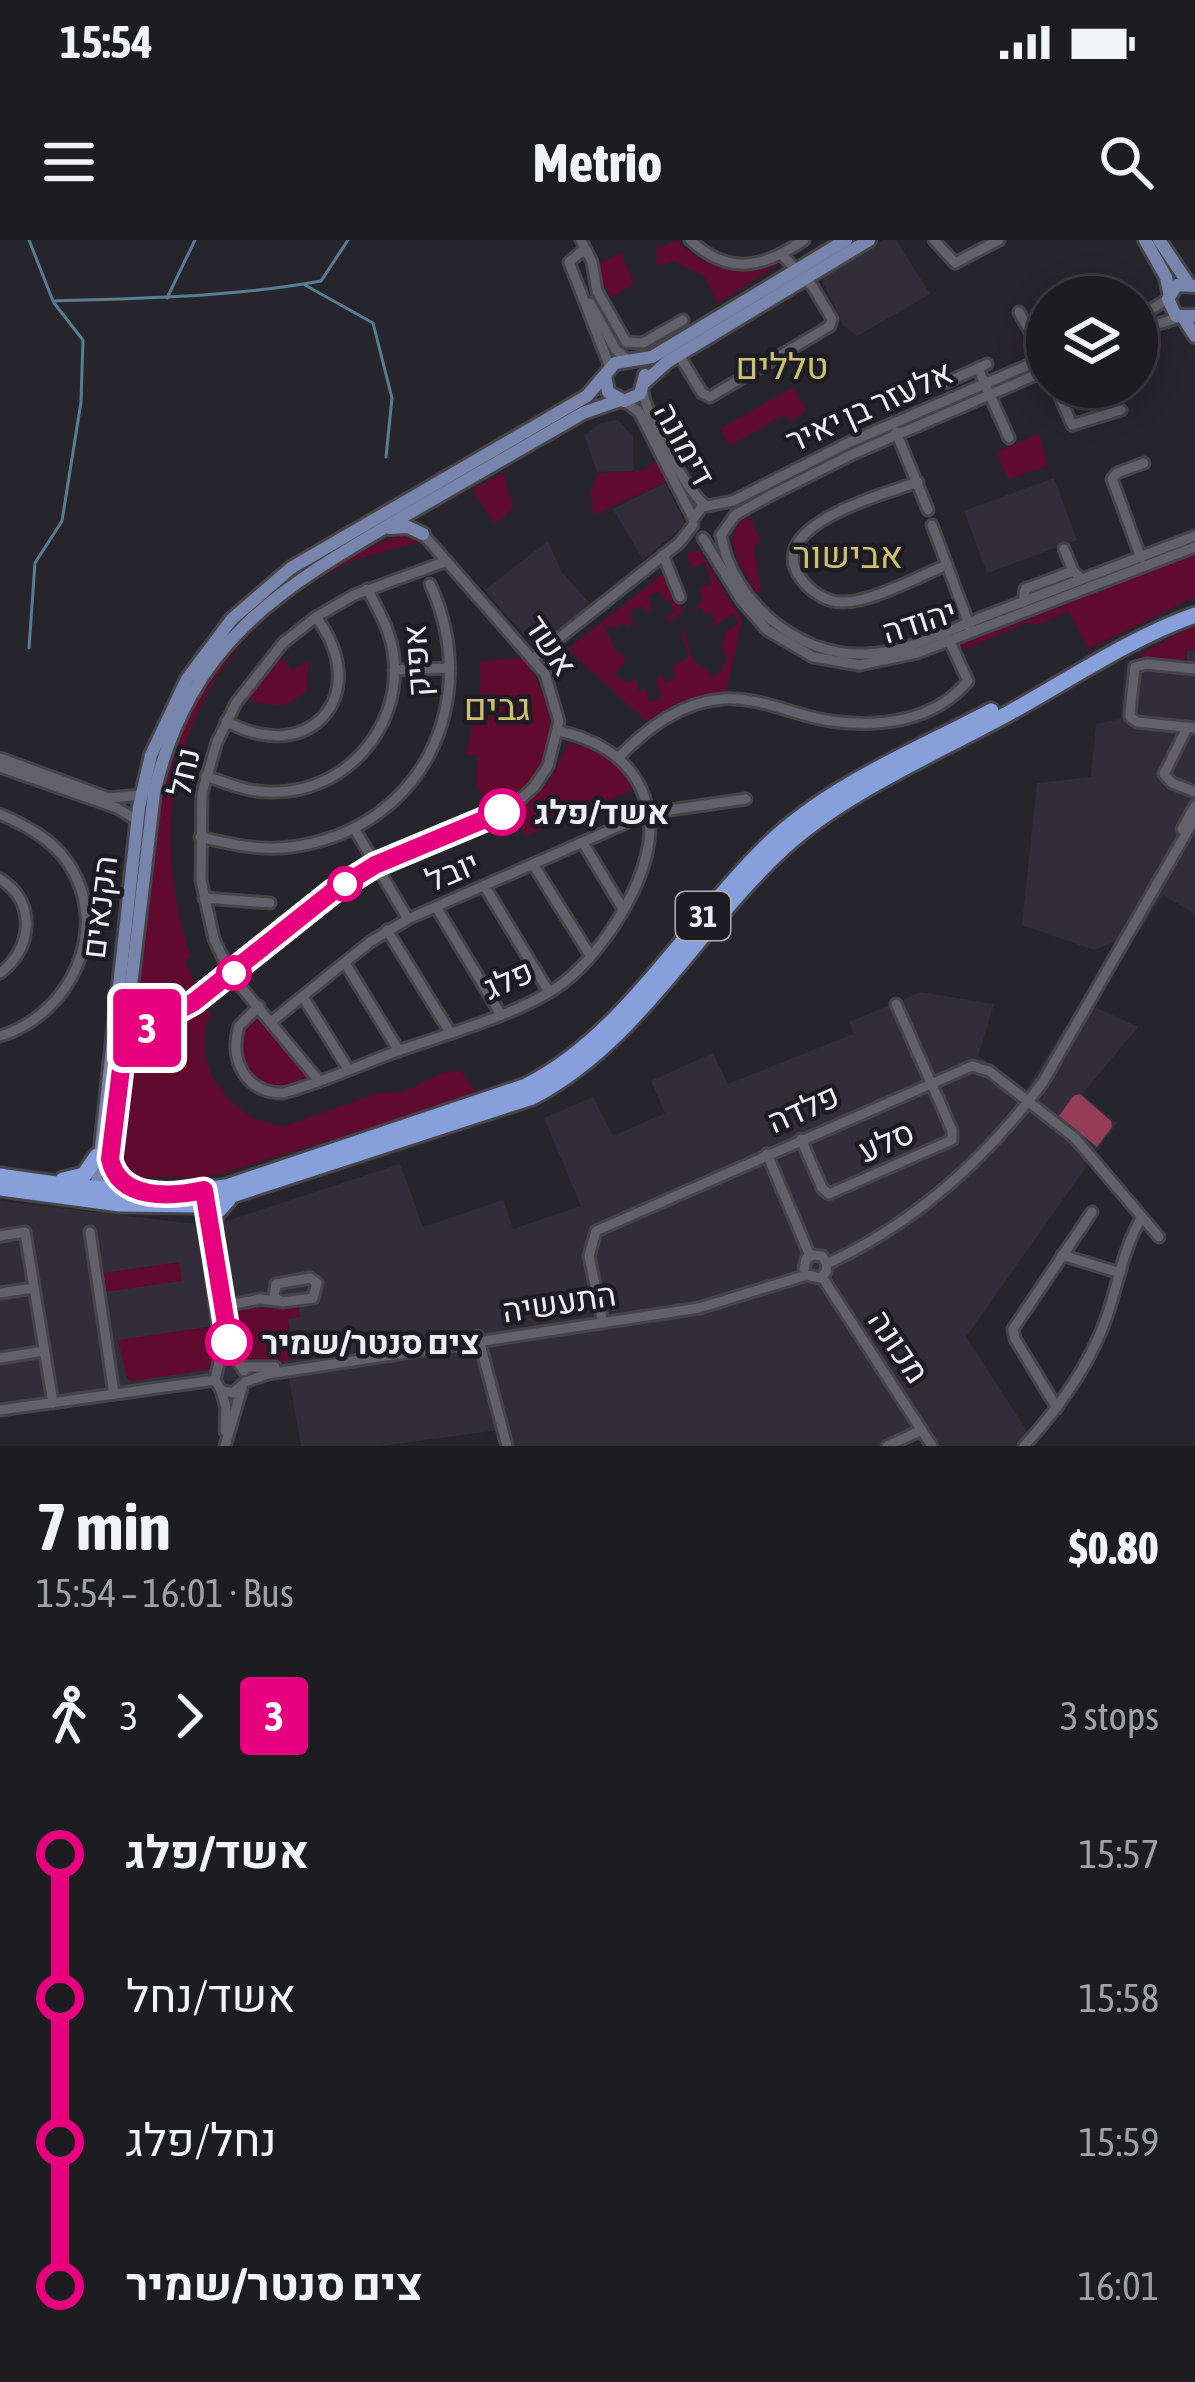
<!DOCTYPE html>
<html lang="en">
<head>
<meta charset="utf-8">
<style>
  :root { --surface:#1d1c21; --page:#25252a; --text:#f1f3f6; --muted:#a0a1a5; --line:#3b3a3f }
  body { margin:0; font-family:"Asap Condensed",Heebo,sans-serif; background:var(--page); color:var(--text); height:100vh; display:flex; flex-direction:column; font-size:45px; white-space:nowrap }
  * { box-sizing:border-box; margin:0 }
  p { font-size:39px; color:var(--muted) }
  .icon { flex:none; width:66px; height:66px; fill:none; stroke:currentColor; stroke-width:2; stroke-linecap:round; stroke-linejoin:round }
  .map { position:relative; height:1206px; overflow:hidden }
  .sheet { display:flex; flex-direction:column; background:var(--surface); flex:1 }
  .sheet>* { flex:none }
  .badge { padding:0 24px; border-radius:9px; font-size:42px; line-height:78px }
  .buttons { position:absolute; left:1026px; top:36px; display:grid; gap:24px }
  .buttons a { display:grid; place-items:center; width:132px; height:132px; border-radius:50%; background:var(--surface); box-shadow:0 6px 30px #0003,0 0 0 3px var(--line); font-size:60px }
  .map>.badge { position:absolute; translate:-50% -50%; box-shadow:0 0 0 6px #fff }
  .legs { display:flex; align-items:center; gap:18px; height:132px; padding:0 36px; font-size:39px }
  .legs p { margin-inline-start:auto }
  .summary { display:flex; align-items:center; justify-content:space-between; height:204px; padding:0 36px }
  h1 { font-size:66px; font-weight:700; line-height:90px }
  ul { padding:0 36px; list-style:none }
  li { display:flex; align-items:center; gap:42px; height:144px; font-size:45px }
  li i { display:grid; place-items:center; width:18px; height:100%; margin:0 15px; background:currentColor }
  li i::after { content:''; width:30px; height:30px; margin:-15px; border:9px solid; border-radius:50%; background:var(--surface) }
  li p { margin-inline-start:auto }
  li:first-child i { background:linear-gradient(#0000 50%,currentColor 0) }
  li:last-child i { background:linear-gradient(currentColor 50%,#0000 0) }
  .status { display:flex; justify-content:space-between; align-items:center; height:84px; padding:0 60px; background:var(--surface); direction:ltr }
  .status svg { height:33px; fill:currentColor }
  header { display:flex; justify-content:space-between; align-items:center; height:156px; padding:0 36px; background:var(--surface); font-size:54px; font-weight:700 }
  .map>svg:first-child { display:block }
  .built { fill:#312e3a }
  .green { fill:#600a2d }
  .forest { fill:#953c58 }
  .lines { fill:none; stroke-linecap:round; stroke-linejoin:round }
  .stream { stroke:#567e93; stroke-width:3 }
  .minor-casing { stroke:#45444a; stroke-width:15 }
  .major-casing { stroke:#45444a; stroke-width:18 }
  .highway-casing { stroke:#45444a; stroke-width:21 }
  .minor { stroke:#626068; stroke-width:9 }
  .major { stroke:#7886ae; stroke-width:12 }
  .highway { stroke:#87a0dc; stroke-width:15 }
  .line-1-casing { stroke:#fff; stroke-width:27 }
  .line-1 { stroke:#e6007e; stroke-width:18 }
  .stop-1-dot { fill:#fff; stroke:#e6007e; stroke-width:6 }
  .labels { text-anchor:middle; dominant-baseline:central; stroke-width:9; stroke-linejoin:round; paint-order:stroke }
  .shield { fill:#1e1c23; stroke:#b0aeb4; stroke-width:3 }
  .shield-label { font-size:30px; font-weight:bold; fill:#eeedf2 }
  .street-label { font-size:33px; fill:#eeedf2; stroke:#1e1c23 }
  .stop-label { font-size:33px; font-weight:bold; fill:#eeedf2; stroke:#1e1c23; text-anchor:start }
  .neighbourhood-label { font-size:36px; fill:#ccc072; stroke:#1e1c23 }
</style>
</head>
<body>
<div class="status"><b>15:54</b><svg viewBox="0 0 49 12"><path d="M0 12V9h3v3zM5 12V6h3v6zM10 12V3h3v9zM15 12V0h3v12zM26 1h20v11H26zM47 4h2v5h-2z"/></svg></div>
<header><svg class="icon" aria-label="menu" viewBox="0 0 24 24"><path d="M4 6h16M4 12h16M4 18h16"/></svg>Metrio<svg class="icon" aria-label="search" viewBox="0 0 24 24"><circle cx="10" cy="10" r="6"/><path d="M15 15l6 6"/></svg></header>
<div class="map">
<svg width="1195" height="1206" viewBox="0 0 1195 1206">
  <rect width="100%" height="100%" fill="#27252c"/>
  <g class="built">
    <polygon points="884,0 896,0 930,54 857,96 843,85 821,38"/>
    <polygon points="618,180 633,197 634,231 597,232 584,195 601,183"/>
    <polygon points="1054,238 1077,300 987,333 964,271"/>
    <polygon points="665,243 685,284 643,320 613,269"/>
    <polygon points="548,301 561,331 590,364 535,408 485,350"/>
    <polygon points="1188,407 1195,408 1195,674 1163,655 1138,693 1094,710 1022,685 1037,543 1091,537 1096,484 1121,479 1125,420 1186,424"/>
    <polygon points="921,752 994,764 978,816 1026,849 1082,761 1138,787 1082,854 1117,883 966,1097 1035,1203 1032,1206 925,1206 921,1198 904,1206 504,1206 499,1190 380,1206 301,1206 288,1133 0,1171 0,961 212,986 400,924 423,987 503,960 513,989 581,966 544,878 593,857 613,896 665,873 651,841 713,813 728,844 853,794 849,782"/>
  </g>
  <g class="green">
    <path d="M676,0C706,29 738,39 776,22L779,24L718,63L704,36L673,21L658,26L656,9Z"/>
    <polygon points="621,13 634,44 611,57 602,44 600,23"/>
    <polygon points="793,147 807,171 790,181 785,174 730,206 720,189"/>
    <polygon points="1039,194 1048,226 1008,239 996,212"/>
    <polygon points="658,218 670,240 594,275 590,254 598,233 645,230"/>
    <polygon points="503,232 513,268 495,284 472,250"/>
    <path d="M748,275L760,299L754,307L761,351L757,354C743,326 716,299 748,275Z"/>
    <path d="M401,295L418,302C393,310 364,315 340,327C190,404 138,562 191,717L185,720L198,752L162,775L142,776L136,771L134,752C141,703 147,655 153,606C156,582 156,555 163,533C201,417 287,335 401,295Z"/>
    <polygon points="693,311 700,311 742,380 725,455 692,460 646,481 568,409 666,331 682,371 670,382 665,378 675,373 670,360 665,361 660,351 648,356 652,369 648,373 642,366 630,371 633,382 629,389 626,383 613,388 603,383 616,411 626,418 614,436 628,443 635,439 639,451 645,450 650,462 662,458 657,444 660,433 664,442 675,438 673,425 689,417 682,394 684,389 692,418 703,429 706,427 711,437 719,433 727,420 722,406 726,391 739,384 733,374 710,388 715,381 710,372 705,374 700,367 688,375 702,361 700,348 712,343 705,323 692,327 686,315"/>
    <polygon points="1195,313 1195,357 1088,409 1068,371 1040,384 1027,383 965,409 959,404"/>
    <polygon points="1195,385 1195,411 1186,410 1185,424 1137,416"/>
    <path d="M280,417L292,430L309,420L307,449C288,470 272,468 247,458Z"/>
    <path d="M523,418C568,479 560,534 490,570L476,544L478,516L466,514L480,450V421Z"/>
    <path d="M569,503C599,507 620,523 635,549L526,596L515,573L547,543Z"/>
    <polygon points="206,769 211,773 205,792 205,815 212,837 230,861 253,878 283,887 378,853 402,852 442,833 460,830 478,855 227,932 200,938 129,937 120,929 116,919 130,801"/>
    <path d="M258,770L312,840C300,844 286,851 273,849C228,842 236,795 258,770Z"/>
    <polygon points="179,1022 182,1041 104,1052 102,1033"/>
    <polygon points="298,1063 300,1077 288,1079 294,1120 258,1124 242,1119 236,1071"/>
    <polygon points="214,1086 217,1120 214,1129 132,1141 127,1138 118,1100"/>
  </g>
  <polygon class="forest" points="1080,854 1111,881 1112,887 1097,907 1059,876 1073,856"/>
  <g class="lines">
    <g class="stream">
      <path d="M29,0L53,61C144,58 232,57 321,41L348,0"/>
      <polyline points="305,45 373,83 392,158 386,217"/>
      <polyline points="167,58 195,0"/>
      <polyline points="29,408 35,323 62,281 81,162 83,100 54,63"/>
    </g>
    <defs>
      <g id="minor">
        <polyline points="581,0 592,22 597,51 626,102 643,103 683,80"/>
        <path d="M690,0C729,36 763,28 804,0"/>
        <polyline points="934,0 955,23 999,0"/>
        <polyline points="585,9 569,22 610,127"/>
        <polyline points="590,63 616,110 628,120"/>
        <polyline points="1019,72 1045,119"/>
        <polyline points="1137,78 1168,59"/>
        <polyline points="1137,91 1177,78"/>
        <polyline points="679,115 702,153 710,157 830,86 832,79 813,47 782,15"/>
        <polyline points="978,128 1009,198"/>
        <polyline points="945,143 987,124"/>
        <polyline points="1056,147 1072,185 1121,170"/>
        <path d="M643,150C643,170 689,257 707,266"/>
        <polyline points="624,161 639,172 693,278"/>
        <polyline points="896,192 928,270"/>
        <path d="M918,242C885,254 759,286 802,340C811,352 826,362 842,362C871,363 919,336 947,325"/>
        <polyline points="693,279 702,267 733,261 850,202 1047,117"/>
        <polyline points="932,285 970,387"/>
        <path d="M721,295C732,361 798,417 865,414C907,413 949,390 988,375C1057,349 1126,322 1195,296"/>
        <polyline points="721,295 735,275 769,256 855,213 1047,130"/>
        <polyline points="703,298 741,360 767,390 813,417 860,425 917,413 1195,307"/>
        <polyline points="1064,309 1073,331"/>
        <polyline points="663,315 680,357"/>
        <polyline points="1141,318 1112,239 1117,233 1144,223"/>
        <polyline points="1023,362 1025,349 1073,331 1082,339"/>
        <polyline points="534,418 679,303 693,285"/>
        <polyline points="1195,429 1147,424 1135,427 1130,472 1130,477 1137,482 1195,488"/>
        <polyline points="394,430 450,428"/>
        <path d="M226,481C310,528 374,454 316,377"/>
        <polyline points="1187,488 1164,534 1172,543 1195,552"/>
        <path d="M619,517C647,488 680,463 722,459C761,456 794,476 831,481C880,488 935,481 968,441L949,400"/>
        <polyline points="0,518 109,558 141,555"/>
        <polyline points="0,527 117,568 137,580"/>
        <path d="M206,536C227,543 247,552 269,552C342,555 401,491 394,419C392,393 379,371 367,349"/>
        <path d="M0,574C25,585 52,599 68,623C112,687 71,775 0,796"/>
        <polyline points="354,588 408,679"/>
        <polyline points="1182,589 1195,566"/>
        <path d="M200,597C230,604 260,611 291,607C422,590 484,461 430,344"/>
        <polyline points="583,603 623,669"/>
        <polyline points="534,626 590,715"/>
        <path d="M0,639C37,661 33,709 0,733"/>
        <polyline points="485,647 549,752"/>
        <polyline points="204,658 270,663"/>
        <polyline points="436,667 500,773"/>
        <polyline points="387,690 450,792"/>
        <polyline points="345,723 399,811"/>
        <polyline points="303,757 348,829"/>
        <path d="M259,766L239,786C229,820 245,853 283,853C321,843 358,826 395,812C443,795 524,773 563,743C606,710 661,625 648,570C638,523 603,501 559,491"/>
        <polyline points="272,781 370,702 408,679 649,573 746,559"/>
        <polyline points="142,789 170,777 218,746 355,637 513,566 534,547 548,526 559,481 545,434 421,292"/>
        <polyline points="319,841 231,735 214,699 201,640 202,553 217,502 236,463 283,403 316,377 354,355 447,321"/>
        <polyline points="801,899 822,948 829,954 952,900 952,890 896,764"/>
        <polyline points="767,914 810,1016"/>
        <polyline points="202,962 221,1113 215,1140"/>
        <polyline points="212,985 231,1111 244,1131"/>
        <polyline points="90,992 114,1154"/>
        <polyline points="0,996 25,992 53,1163"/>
        <polyline points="1062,1015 1120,1033"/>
        <path d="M827,1024C915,983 986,919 1043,842L1195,578"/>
        <polyline points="804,1029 806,1019 813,1015 822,1016 827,1024"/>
        <polyline points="822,1037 932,1206"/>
        <polygon points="310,1038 317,1043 313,1058 282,1062 274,1057 276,1044"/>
        <polyline points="0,1053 34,1048"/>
        <polyline points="219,1067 260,1059 277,1061"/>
        <polyline points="603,1083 589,1016 596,991 972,826 989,831 1075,898 1159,997"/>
        <polyline points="478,1096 507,1206"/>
        <polyline points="0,1118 44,1111"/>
        <polyline points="242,1127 275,1127"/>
        <polyline points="215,1140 221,1150 233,1153 245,1142 268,1134 699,1068 807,1035 820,1038 826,1032 827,1024"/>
        <polyline points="221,1150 226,1168 225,1191"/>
        <polyline points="1057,1168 1015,1099 1013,1089 1092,972"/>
        <polyline points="0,1170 215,1140"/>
        <polyline points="225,1206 242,1148"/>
        <polyline points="887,1206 922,1190"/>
        <path d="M1024,1206C1060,1167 1091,1124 1108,1073C1119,1040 1124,1006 1142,977"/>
      </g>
      <g id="major">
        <polyline points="1145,0 1166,37 1169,52"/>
        <polyline points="1159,0 1188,43"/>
        <polyline points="1195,46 1177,45 1168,59 1176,76 1195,76"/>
        <polyline points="1184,79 1195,96"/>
        <polyline points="605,136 608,152 624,161 640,154 645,135"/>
        <polyline points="645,142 667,122 869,0"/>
        <polyline points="390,288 408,287 423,294"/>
        <polyline points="124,811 133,797 147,788 136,781 129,766"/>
        <polyline points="96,952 139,567 151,515 187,439 232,379 291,328 587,156 615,123 652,117 846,0"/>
        <path d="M103,955L112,905L154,553C190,400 281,348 406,275C465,241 524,207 583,173L620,160"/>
      </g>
      <g id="highway">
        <polyline points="110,919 118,939 136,949"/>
        <path d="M0,936C76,947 150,959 226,947L526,846C627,795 690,679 771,602C832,544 918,510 991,471"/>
        <polyline points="63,940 84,935 97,916"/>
        <path d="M0,948L120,964L201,965L532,857C637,803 697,687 783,608C842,553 938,512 1009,473C1069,440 1130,398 1195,375"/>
        <polyline points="213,987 215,974 228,960"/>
      </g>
    </defs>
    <use href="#minor" class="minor-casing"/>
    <use href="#major" class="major-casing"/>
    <use href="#highway" class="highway-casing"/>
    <use href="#minor" class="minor"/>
    <use href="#major" class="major"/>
    <use href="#highway" class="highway"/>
  </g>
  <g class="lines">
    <defs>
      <path id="line-1" d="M229,1102L204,950C171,957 119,961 110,919L126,788H147L194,762L332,652L375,625L502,572"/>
    </defs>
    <use href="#line-1" class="line-1-casing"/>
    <use href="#line-1" class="line-1"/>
  </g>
  <g class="stop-1-dot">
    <circle cx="502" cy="572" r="21"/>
    <circle cx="345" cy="644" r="15"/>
    <circle cx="234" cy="733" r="15"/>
    <circle cx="229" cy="1102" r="21"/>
  </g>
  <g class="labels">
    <rect class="shield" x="676" y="652" width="54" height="48" rx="9"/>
    <g class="shield-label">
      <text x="703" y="676">31</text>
    </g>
    <g class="street-label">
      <text transform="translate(869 166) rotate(-24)">אלעזר בן יאיר</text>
      <text transform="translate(685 204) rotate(61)">דימונה</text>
      <text transform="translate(919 381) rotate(-18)">יהודה</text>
      <text transform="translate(551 405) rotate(56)">אשד</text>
      <text transform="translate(416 421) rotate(-94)">אפיק</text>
      <text transform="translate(183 532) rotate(-77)">נחל</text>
      <text transform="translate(452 631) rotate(-23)">יובל</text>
      <text transform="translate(99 667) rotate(-83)">הקנאים</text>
      <text transform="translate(508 739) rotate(-24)">פלג</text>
      <text transform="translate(803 868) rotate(-24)">פלדה</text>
      <text transform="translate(886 901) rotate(-23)">סלע</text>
      <text transform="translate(559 1062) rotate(-9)">התעשיה</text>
      <text transform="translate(899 1106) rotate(56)">מכונה</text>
    </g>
    <g class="stop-label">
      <text x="535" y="572">אשד/פלג</text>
      <text x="262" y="1102">צים סנטר/שמיר</text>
    </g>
    <g class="neighbourhood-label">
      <text x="782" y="126">טללים</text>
      <text x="848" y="315">אבישור</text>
      <text x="497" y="467">גבים</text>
    </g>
  </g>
</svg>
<div class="buttons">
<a><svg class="icon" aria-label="layers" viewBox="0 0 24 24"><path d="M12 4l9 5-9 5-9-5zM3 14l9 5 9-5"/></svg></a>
</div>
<b class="badge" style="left:147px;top:788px;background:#e6007e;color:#fff">3</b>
</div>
<section class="sheet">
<div class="summary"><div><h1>7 min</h1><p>15:54 – 16:01 · Bus</p></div><b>$0.80</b></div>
<div class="legs"><svg class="icon" aria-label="walk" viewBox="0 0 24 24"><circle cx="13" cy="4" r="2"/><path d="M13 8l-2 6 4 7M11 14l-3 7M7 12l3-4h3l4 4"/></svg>3<svg class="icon" aria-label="forward" viewBox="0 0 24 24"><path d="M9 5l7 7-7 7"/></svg><b class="badge" style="background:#e6007e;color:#fff">3</b><p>3 stops</p></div>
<ul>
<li><i style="color:#e6007e"></i><b>אשד/פלג</b><p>15:57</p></li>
<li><i style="color:#e6007e"></i><span>אשד/נחל</span><p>15:58</p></li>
<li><i style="color:#e6007e"></i><span>נחל/פלג</span><p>15:59</p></li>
<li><i style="color:#e6007e"></i><b>צים סנטר/שמיר</b><p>16:01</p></li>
</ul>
</section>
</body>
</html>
